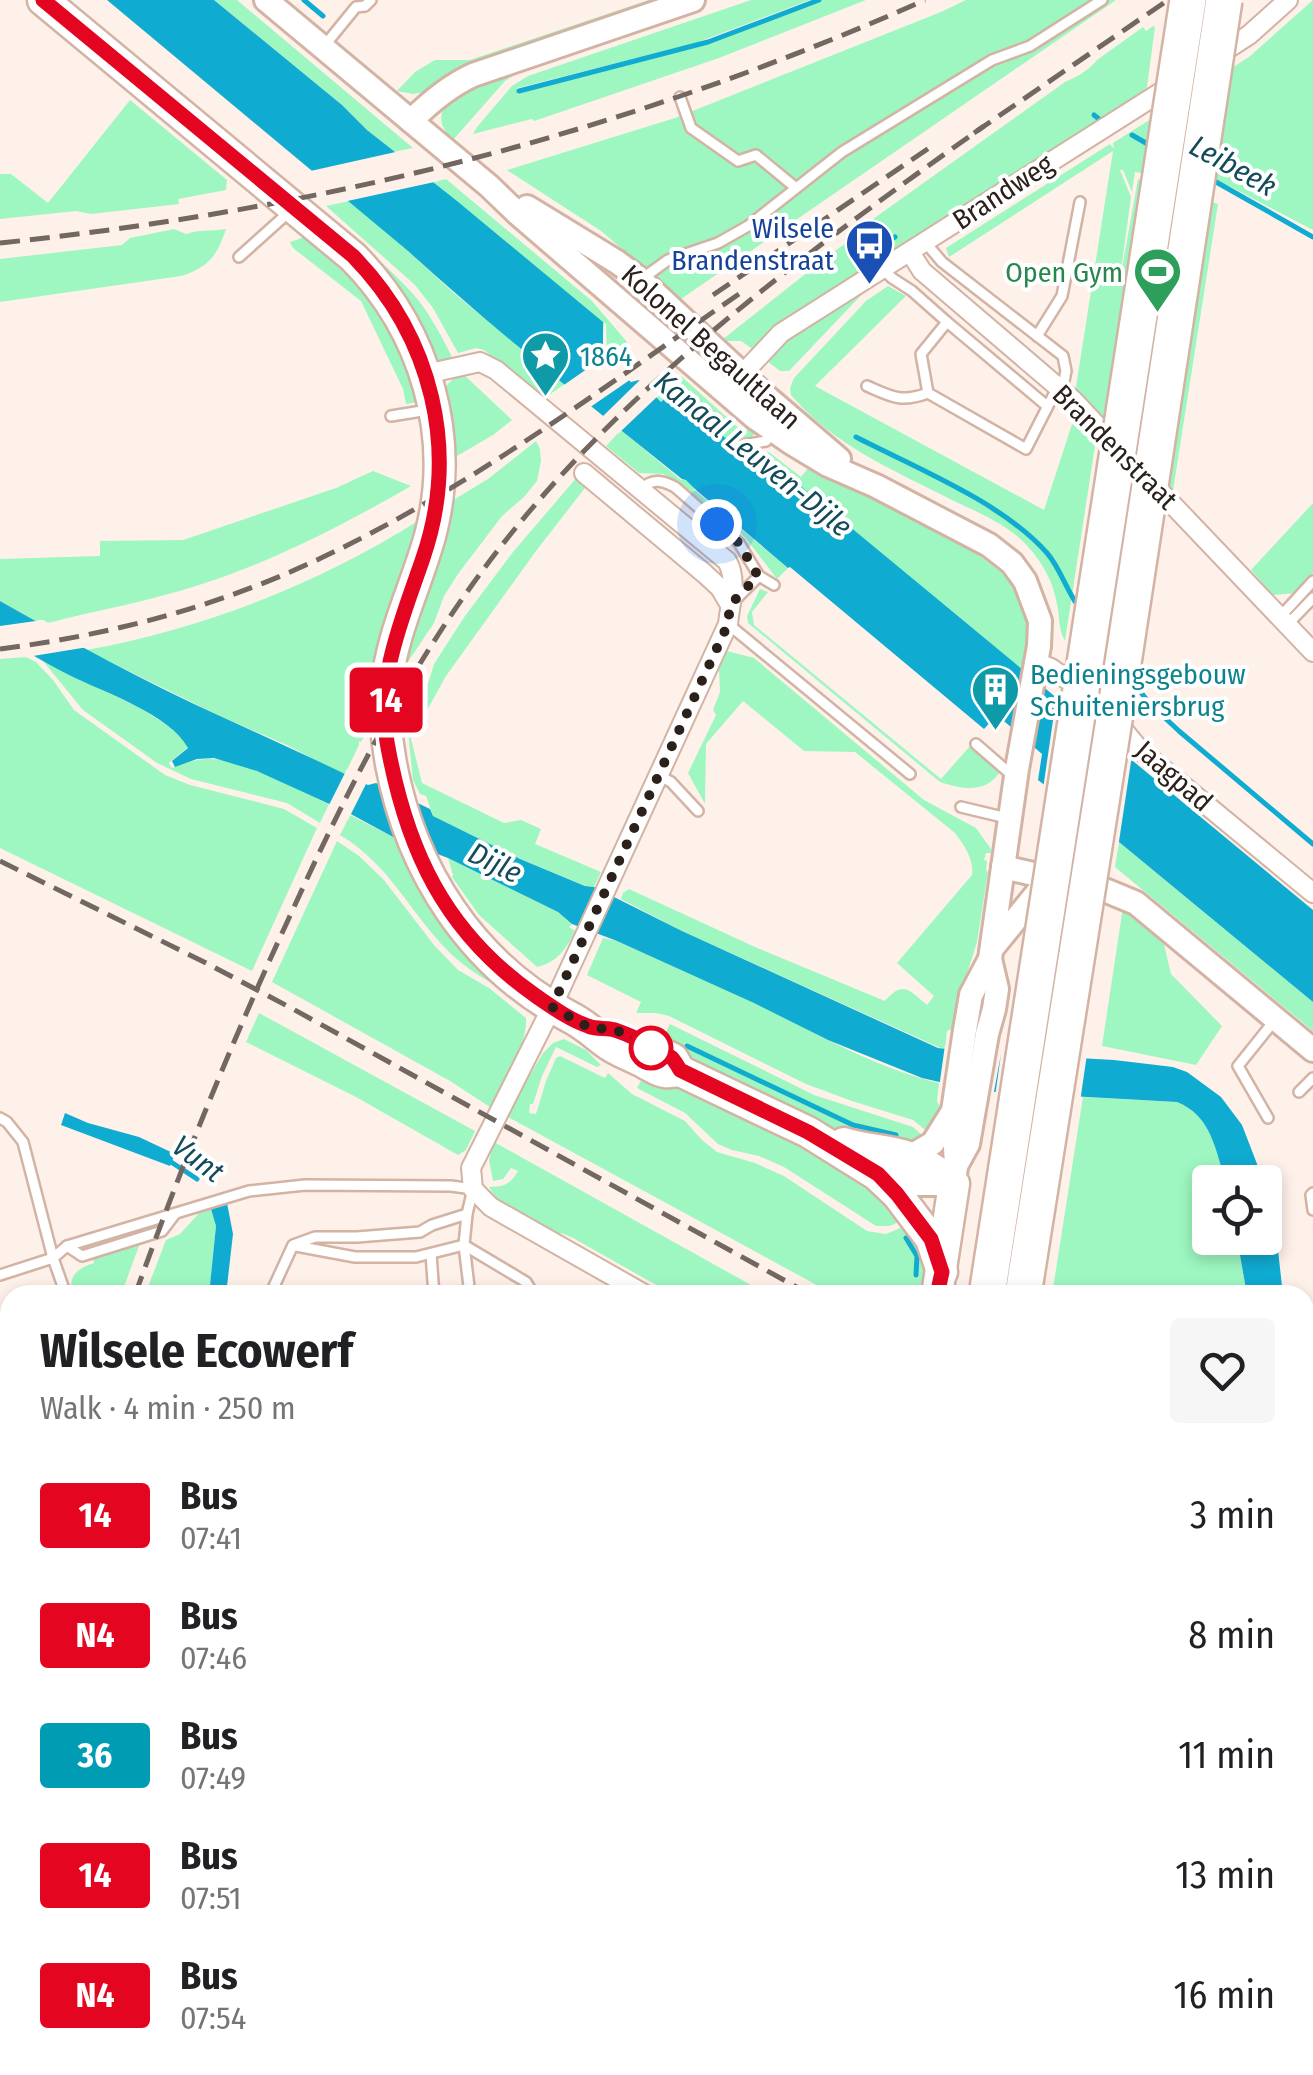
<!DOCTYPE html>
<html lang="en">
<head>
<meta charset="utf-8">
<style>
  :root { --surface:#fff; --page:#f6f6f6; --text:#202124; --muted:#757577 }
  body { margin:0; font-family:"Fira Sans Condensed",sans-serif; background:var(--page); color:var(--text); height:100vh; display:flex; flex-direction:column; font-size:38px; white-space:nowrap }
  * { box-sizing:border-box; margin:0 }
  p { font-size:32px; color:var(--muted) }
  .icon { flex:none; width:55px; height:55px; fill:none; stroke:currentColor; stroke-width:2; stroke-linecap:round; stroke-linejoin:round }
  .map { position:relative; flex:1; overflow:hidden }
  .drawer { position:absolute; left:0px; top:1285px; width:1315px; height:790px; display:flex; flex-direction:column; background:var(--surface); border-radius:30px 30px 0 0; box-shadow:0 5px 15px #0003 }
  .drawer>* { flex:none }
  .badge { padding:0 20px; border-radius:8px; font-size:35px; line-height:65px }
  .buttons { position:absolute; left:1192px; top:1165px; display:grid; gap:20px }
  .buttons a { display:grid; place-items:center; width:90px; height:90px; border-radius:10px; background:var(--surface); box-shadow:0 5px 15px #0003; font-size:50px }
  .you { position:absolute; width:50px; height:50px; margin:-25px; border:8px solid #fff; border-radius:50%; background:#1a73e8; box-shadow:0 0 0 15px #1a73e833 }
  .map>.badge { position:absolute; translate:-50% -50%; box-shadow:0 0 0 5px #fff }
  .round { display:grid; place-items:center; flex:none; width:105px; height:105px; border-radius:10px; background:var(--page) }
  .headline { display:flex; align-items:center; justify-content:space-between; height:170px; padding:0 40px }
  h1 { font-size:48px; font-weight:700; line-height:75px }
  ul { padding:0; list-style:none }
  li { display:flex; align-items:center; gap:30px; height:120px; padding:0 40px }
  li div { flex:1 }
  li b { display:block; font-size:38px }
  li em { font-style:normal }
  li .badge { min-width:110px; font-weight:700; text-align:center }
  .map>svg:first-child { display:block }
  .green { fill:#9ef7c0 }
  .water { fill:#10abd1 }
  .pier { fill:#fef1ea }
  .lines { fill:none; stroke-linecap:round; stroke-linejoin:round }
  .stream { stroke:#10abd1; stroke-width:5 }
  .service-casing { stroke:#d2b3a4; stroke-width:14 }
  .minor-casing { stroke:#d2b3a4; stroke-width:22 }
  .tertiary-casing { stroke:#d2b3a4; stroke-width:28 }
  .primary-casing { stroke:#d2b3a4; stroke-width:35 }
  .motorway-casing { stroke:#d2b3a4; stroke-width:40 }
  .service { stroke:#fff; stroke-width:9 }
  .minor { stroke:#fff; stroke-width:18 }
  .tertiary { stroke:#fff; stroke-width:22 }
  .primary { stroke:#fff; stroke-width:30 }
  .motorway { stroke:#fff; stroke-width:35 }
  .rail { stroke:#736761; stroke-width:5; stroke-dasharray:20 10; stroke-linecap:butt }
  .motorway-bridge-casing { stroke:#d2b3a4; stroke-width:40; stroke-linecap:butt }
  .motorway-bridge { stroke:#fff; stroke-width:35 }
  .line-casing { stroke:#fff; stroke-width:22 }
  .line { stroke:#e40521; stroke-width:15 }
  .walk { stroke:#2b201a; stroke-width:10; stroke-dasharray:0 18 }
  .stop-dot { fill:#fff; stroke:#e40521; stroke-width:5 }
  .labels { text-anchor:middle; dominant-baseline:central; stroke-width:8; stroke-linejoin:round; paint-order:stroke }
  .street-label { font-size:28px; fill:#2b201a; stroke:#fff }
  .transit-label { font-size:28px; fill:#164399; stroke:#fff; text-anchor:end }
  .leisure-label { font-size:28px; fill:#27864d; stroke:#fff; text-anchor:end }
  .culture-label { font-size:28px; fill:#0d838f; stroke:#fff; text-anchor:start }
  .water-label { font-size:30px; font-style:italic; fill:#144b5b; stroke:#fff }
</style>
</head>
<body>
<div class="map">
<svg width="1313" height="2075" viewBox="0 0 1313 2075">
  <rect width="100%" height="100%" fill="#fef1ea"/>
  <g class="green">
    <polygon points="214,0 237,0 413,148 393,152 367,130 342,105"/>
    <polygon points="649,0 665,0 424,92 413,94 397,91 415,72 435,60 470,60"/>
    <polygon points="751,0 810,0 693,44 517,88 518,96 519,93 688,49 822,0 866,0 719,58 543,118 534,121 532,119 473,134 477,127 512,86 528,76"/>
    <polygon points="966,0 1116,0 681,299 601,231 507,170 675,118 941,12"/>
    <polygon points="1313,0 1313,230 1229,186 1135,172 1132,192 1123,170 1120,170 1131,197 1119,285 1138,179 1218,204 1172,497 1096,424 1098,414 1075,393 1113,151 949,257 946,248 1110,144 1114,149 1113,143 1249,57"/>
    <path d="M1153,26L1155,27L1146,94L884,259L881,256L876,263L873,261L864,268L861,264L856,268L859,275L782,323L754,350L741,341H726L723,339L832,253L874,223L873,219L1065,82C1077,77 1089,70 1097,60L1143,27L1146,31Z"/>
    <path d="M527,67L505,81L453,140C409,98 500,76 527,67Z"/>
    <polygon points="130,100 227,180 226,190 178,199 179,204 91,214 76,211 0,219 0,174 11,174 48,203"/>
    <polygon points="446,179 592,301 627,342 607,356 606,324 604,323 603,334 433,182"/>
    <polygon points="349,201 408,251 456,295 565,384 543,399 484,350 476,348 458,353 433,308 415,285 326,206"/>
    <path d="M318,209C350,237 385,262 413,294C430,313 442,337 454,361L438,363L433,360Z"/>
    <path d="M174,229L186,234C199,229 212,232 226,229C217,256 209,267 181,276L0,302V259L122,245L130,238Z"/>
    <polygon points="311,235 325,245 391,320 418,402 406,404 403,389 361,301 293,248 290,242"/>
    <path d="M888,286L906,296L815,386L1044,510L1075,415L1097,433L1065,641C1058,629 1060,618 1057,604C1053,583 1044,565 1030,549C1010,525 979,513 952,500C895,471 833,445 791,395L790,388L794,378L866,301Z"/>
    <polygon points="868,288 789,371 780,371 767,361 791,337"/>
    <polygon points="462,373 512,420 493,435 457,456 456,453 451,457 442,390 453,379 452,377"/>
    <polygon points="681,376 744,433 752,423 759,428 751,438 728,441 677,390 661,402 656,398"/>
    <polygon points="621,430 681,480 686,479 693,485 694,490 788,568 777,579 745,537 677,482 663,474 639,473 606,446"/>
    <polygon points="536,441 540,449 541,461 537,481 524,497 502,516 458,574 444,596 434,623 401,672 450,502 488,479"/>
    <polygon points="769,452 801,477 813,462 928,524 979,555 1005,575 1018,594 1025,613 1028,630 1023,671 762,454"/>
    <path d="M373,471L411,486C343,525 274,561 199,585C150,601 98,610 48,623L43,620L35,621L0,601V559L100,556V541L183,540L336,488Z"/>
    <polygon points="578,476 588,484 536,551 446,676 411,739 422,783 504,823 521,820 541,829 535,844 601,872 594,887 586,886 520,859 433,816 426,796 420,794 413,780 407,721 429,681 434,664 465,616 513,552"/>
    <polygon points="1313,503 1313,573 1296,593 1273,595 1251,570"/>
    <path d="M421,519L377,715L361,742L359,741V745L344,776L289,746L220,716L86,650C204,629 320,583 421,519Z"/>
    <path d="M760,589L768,592L752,612L754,625L941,779L970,746L999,773C985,794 961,789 940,782L748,623L747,616Z"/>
    <path d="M727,651L754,658L924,800L976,828L991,849V853H986L984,860L987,861L986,870L988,872L977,942L966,977L955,1028L947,1031L945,1050L682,931L621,899L623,893L629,889L755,947L885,1001C903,980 909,990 927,1005L934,996L897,963L972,875C974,859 964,845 955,833L855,752L804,751L743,701L706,744L705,804L688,773L716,715L713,710L720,692L719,669Z"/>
    <polygon points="26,657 36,662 53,680 74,710 165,775 190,785 284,809 317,828 252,971 0,848 0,659"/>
    <path d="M43,661L142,709L179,733L188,747L169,763L172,768C184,764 196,758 210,759C244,759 297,790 329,804L320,823L287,803L191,779L157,763L83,710Z"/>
    <path d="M350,815L395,838L400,852L418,879L501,986L499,987C480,977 463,966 448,951C409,911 390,865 340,835Z"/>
    <path d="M337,841L359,856L384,880L434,945L458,970L489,988L526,1018C528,1043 504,1085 493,1109L450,1081L272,982Z"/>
    <polygon points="1119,842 1313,1002 1313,1031 1115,867"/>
    <path d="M448,858L558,912L572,924L569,927L575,931C566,949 558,962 537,967L479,915L452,877L453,875Z"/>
    <polygon points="1123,907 1163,940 1171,974 1222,1026 1196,1065 1102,1046"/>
    <path d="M603,938L617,941C663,962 711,982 757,1004C816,1033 875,1068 939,1083L937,1101L942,1111L930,1134L913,1120L852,1101L806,1084L669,1016L656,1013H636L641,1002L587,975Z"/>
    <polygon points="259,1013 475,1131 466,1150 458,1155 356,1097 246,1042"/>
    <polygon points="670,1024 814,1095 913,1127 924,1137 912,1145 857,1140 675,1052 677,1047 662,1040"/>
    <polygon points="564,1039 586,1050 601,1065 597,1067 556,1047 542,1076 533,1104 530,1104 529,1113 536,1114 546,1081 556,1058 560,1056 605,1078 608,1073 632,1094 685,1121 702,1140 717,1152 755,1163 784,1176 867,1231 886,1234 910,1224 925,1264 923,1295 835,1295 506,1116 543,1053 553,1043"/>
    <polygon points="644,1075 662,1078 854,1174 905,1219 890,1226 876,1226 784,1167 759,1156 732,1150 718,1144 685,1113 637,1088"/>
    <path d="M1083,1097L1177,1102C1212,1116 1215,1149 1226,1182H1210V1238H1237L1247,1295H1052Z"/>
    <path d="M494,1142L769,1295H674L573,1238L561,1233L559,1237C534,1224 504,1212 489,1187C505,1187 510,1184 518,1171L511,1168L503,1179L493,1181L489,1160Z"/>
    <polygon points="211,1209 216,1226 209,1295 145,1295 166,1240 180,1234 202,1210 203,1212"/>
    <path d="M140,1243L121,1295H73C67,1277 77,1268 94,1263L93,1259Z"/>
    <polygon points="189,2065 870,2065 870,2075 183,2075"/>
  </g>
  <g class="water">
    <path d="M107,0H214L342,105L367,130L457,201L603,322V358L631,382L639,380L661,402L676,389L722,427L720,434L730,441L735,452L742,451L754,460L762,454L1313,910V1002L1119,842L1038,780L1042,754L997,715L984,729L790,567L788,568L695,489L686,480L682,479C589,405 496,331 408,251Z"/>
    <path d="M0,601C72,642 145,682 220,716C270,739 319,761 368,785L376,783L430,809L433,816L520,859L585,886L594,887L682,931L938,1048L970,1052L1114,1060L1173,1067L1187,1072L1221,1097L1242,1125L1264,1182H1226C1215,1150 1212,1116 1177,1102L979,1091L922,1078L828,1040L754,1003L617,941L572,924L558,912L448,858L395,838L347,812L257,771L214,758L197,759L175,767L172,761L188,748C170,714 103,692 69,675C45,663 23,649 0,636Z"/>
    <polygon points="65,1113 88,1123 139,1137 175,1154 170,1166 61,1125"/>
    <polygon points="1265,1185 1273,1205 1283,1295 1247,1295 1237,1238 1265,1238"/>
    <polygon points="227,1203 233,1234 226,1295 209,1295 216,1226 211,1209"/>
  </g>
  <g class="pier">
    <polygon points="400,151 439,181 343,202 306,172"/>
    <polygon points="607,355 632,376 637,375 586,410 561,387"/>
    <polygon points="643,377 660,394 618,434 599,420"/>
    <polygon points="43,620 88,647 27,657 0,642 0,626"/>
    <polygon points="1057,693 1132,755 1118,848 1043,789"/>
    <polygon points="347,769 368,780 348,820 327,809"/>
    <polygon points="945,1045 1087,1054 1080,1102 995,1097 1001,1054 993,1097 978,1096 939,1088"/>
  </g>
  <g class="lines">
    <g class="stream">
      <polyline points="304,0 323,16"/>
      <polyline points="519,91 708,42 819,0"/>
      <polyline points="1094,115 1099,119"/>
      <polyline points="1132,135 1151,146"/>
      <polyline points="1209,178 1313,237"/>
      <polyline points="887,242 895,237"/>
      <polyline points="869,255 876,250"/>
      <path d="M856,437C916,468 1002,502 1047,553C1060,568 1066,589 1078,606"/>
      <polyline points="1134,683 1149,703 1179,731 1313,844"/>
      <polyline points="687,1046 853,1125 896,1135"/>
      <polyline points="168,1160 197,1179"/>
      <polyline points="906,1238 917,1256 916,1275"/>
      <polyline points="761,2065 764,2075"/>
    </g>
    <defs>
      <g id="service">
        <polyline points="325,45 356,7 365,6 371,0"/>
        <polyline points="680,97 691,128 738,161 756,155 796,188"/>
        <polyline points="239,257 288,213"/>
        <polyline points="883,269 892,278 912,291 947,322 921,354 928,393"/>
        <polyline points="643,278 668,260 718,243 748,226 842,152 992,60 1030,46 1102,0"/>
        <polyline points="947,322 1047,406"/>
        <polyline points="1037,336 1062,296 1080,202"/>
        <path d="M867,386C892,397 901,403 928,393L1026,449L1053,396L1064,381L1066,371L1063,356L942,262L925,242"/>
        <polyline points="391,416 428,410"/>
        <polyline points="732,447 766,441 772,433"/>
        <path d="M640,490C652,478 661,480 675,487L739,543L759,576L734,601"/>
        <polyline points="759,576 774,585"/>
        <polyline points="1280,617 1313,581"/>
        <polyline points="728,624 910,774"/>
        <polyline points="1287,625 1313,598"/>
        <polyline points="976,744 1014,777"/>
        <polyline points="658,775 671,782 698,811"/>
        <polyline points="961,807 1007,818"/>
        <polyline points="1299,1092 1313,1078"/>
        <polyline points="0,1118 7,1122 23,1142 53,1258 67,1246 249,1191 305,1185 451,1186 473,1189 467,1214 432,1225 420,1232 357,1237 315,1237 293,1245 270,1295"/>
        <polyline points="1268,1118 1238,1066 1274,1021"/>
        <polyline points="1313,1193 1311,1195 1313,1210"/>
        <polyline points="467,1214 464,1245 470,1295"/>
        <polyline points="67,1246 82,1256 162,1231 175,1214"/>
        <polyline points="296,1246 355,1257 416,1257 464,1245 526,1282 534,1295"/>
        <polyline points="431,1254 434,1295"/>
        <polyline points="0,1275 53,1258 66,1295"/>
        <polyline points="1,1425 10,1423"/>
        <polyline points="0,1533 10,1522"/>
        <polyline points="124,2075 129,2065"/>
      </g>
      <g id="minor">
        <polyline points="1215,57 1249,35 1288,0"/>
        <polyline points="910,252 922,271 1073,400 1119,449"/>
        <path d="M426,374L480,362L496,370L727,561C738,580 730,603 728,624L552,1007L471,1168L473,1189L491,1207L646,1295"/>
        <polyline points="736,381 781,333 1172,85"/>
        <polyline points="584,473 705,574 720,588 730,605"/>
        <polyline points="1151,482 1313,652"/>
        <polyline points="1036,662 1051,668 1082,690"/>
        <polyline points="1116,721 1140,750 1313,893"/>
      </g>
      <g id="tertiary">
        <polyline points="266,0 489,186 518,214 754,417 790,442 828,465 876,486 989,545 1012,563 1025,581 1040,621 1039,646 1017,769 990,959 971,995 965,1030 953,1111 956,1166 954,1184 916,1184 877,1175"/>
        <path d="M411,121C430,102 449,86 473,75L693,0"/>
        <polyline points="527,207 617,262 641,280 769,399 839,459"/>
        <polyline points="1003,867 1107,891 1136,903 1313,1050"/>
        <polyline points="994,946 1042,887 1052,881"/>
        <polyline points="909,1157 933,1143 953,1111"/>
        <polyline points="957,1164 968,1144 987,1034 994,1009 997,989 990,959"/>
      </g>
      <g id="primary">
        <path d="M43,0L353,257C425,330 457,436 430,536C415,590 392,631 386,689C383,714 387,739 391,764C411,870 471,964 568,1016C584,1024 591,1031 605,1042C616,1051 632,1056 645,1063C651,1066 659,1072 665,1072C670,1073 675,1071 680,1071"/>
        <polyline points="667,1056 673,1059 680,1071 808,1132 877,1175 897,1194 931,1239 942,1272"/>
        <path d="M844,1143C864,1149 886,1150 906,1156C924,1161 940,1174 954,1184L937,1295"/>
        <polyline points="1283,2065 1290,2075"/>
      </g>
      <g id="motorway">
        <polyline points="920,2065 920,2075"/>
        <polyline points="957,2065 957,2075"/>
        <polyline points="895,2075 896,2065"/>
      </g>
    </defs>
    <use href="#service" class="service-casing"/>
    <use href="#minor" class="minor-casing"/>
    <use href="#tertiary" class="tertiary-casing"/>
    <use href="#primary" class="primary-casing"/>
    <use href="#motorway" class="motorway-casing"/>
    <use href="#service" class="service"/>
    <use href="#minor" class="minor"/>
    <use href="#tertiary" class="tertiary"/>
    <use href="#primary" class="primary"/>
    <use href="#motorway" class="motorway"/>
    <g class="rail">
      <polyline points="974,133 1168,0"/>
      <path d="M0,243C327,209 625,133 925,0"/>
      <polyline points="713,295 932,146"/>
      <path d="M0,649C111,635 220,606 321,558C470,488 604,387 739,294"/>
      <polyline points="0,861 208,964 293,1009 811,1295"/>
      <path d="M135,1295C181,1167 232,1041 289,918C348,788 413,658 502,545C634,377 811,249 984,126"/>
      <polyline points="1305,1567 1313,1572"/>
      <polyline points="1305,1606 1313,1609"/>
      <polyline points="0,1716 10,1677"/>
      <polyline points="173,2075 178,2065"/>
    </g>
    <defs>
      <g id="motorway-bridge">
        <polyline points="987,1295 1188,0"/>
        <polyline points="1023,1295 1123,663 1224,0"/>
      </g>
    </defs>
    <use href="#motorway-bridge" class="motorway-bridge-casing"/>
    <use href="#motorway-bridge" class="motorway-bridge"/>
  </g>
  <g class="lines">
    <defs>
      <path id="line" d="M43,0L353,256C432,337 460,450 423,558C403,617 376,677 387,742C406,849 444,932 536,996C552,1007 570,1020 588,1026C595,1029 603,1028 610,1029C621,1030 663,1051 672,1058C674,1060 679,1068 680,1070L808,1132L878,1174L897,1194L931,1239L942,1272L937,1295"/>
    </defs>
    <use href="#line" class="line-casing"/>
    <use href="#line" class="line"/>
    <polyline class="walk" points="651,1048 614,1029 590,1028 552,1007 728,624 730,605 758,576 739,543 717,524"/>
  </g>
  <defs>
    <symbol id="bus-pin" viewBox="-11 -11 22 30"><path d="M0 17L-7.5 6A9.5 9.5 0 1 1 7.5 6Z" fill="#1a4fb4" stroke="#fff"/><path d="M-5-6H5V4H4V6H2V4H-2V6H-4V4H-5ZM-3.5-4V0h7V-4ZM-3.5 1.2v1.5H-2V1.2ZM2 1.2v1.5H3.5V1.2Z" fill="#fff"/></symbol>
    <symbol id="stadium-pin" viewBox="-11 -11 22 30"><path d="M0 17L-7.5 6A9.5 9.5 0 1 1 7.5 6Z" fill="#2e9e5b" stroke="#fff"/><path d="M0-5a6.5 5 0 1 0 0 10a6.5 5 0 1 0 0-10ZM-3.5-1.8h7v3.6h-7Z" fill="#fff"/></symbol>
    <symbol id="sight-pin" viewBox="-11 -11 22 30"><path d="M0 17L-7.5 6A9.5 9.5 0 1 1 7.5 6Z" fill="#0f9aa8" stroke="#fff"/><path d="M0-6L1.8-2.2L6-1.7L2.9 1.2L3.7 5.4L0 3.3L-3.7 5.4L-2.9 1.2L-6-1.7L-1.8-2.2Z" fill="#fff"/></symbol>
    <symbol id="building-pin" viewBox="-11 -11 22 30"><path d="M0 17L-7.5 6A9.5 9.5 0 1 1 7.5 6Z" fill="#0f9aa8" stroke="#fff"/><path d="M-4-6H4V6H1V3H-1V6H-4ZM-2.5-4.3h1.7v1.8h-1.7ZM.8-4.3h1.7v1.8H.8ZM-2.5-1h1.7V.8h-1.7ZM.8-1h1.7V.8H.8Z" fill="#fff"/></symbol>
  </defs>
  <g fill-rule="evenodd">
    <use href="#bus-pin" x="842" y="216" width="55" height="75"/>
    <use href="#stadium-pin" x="1130" y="244" width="55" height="75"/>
    <use href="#sight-pin" x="518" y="328" width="55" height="75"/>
    <use href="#building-pin" x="968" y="662" width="55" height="75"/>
  </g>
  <circle class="stop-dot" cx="651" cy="1048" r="20"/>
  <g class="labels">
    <g class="street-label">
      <text transform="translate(1003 192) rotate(-33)">Brandweg</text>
      <text transform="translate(711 347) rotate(42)">Kolonel Begaultlaan</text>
      <text transform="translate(1115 447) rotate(45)">Brandenstraat</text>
      <text transform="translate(1174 776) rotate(41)">Jaagpad</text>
    </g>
    <g class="transit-label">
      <text x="834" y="228">Wilsele<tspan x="834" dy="32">Brandenstraat</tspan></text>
    </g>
    <g class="leisure-label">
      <text x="1123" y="272">Open Gym</text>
    </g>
    <g class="culture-label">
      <text x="580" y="356">1864</text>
      <text x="1030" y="674">Bedieningsgebouw<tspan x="1030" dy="32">Schuiteniersbrug</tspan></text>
    </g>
    <g class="water-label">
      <text transform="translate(1233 166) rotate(29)">Leibeek</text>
      <text transform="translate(753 454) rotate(39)">Kanaal Leuven-Dijle</text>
      <text transform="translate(495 863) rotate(26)">Dijle</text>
      <text transform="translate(198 1159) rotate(37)">Vunt</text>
    </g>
  </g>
</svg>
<div class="buttons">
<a><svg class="icon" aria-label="locate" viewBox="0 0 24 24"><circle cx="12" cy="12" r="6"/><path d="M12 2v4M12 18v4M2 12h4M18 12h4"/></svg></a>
</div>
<div class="you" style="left:717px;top:524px"></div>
<b class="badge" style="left:386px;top:700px;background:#e40521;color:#fff">14</b>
<section class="drawer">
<div class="headline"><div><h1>Wilsele Ecowerf</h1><p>Walk · 4 min · 250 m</p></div><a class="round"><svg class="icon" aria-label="heart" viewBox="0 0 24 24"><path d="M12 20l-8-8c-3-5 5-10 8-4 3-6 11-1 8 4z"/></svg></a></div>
<ul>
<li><span class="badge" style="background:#e40521;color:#fff">14</span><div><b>Bus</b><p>07:41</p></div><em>3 min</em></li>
<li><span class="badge" style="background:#e40521;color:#fff">N4</span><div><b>Bus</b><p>07:46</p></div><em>8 min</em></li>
<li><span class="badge" style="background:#009cb4;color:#fff">36</span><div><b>Bus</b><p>07:49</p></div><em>11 min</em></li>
<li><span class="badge" style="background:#e40521;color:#fff">14</span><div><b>Bus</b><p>07:51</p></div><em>13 min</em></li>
<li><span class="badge" style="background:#e40521;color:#fff">N4</span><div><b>Bus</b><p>07:54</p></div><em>16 min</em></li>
</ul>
</section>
</div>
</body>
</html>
